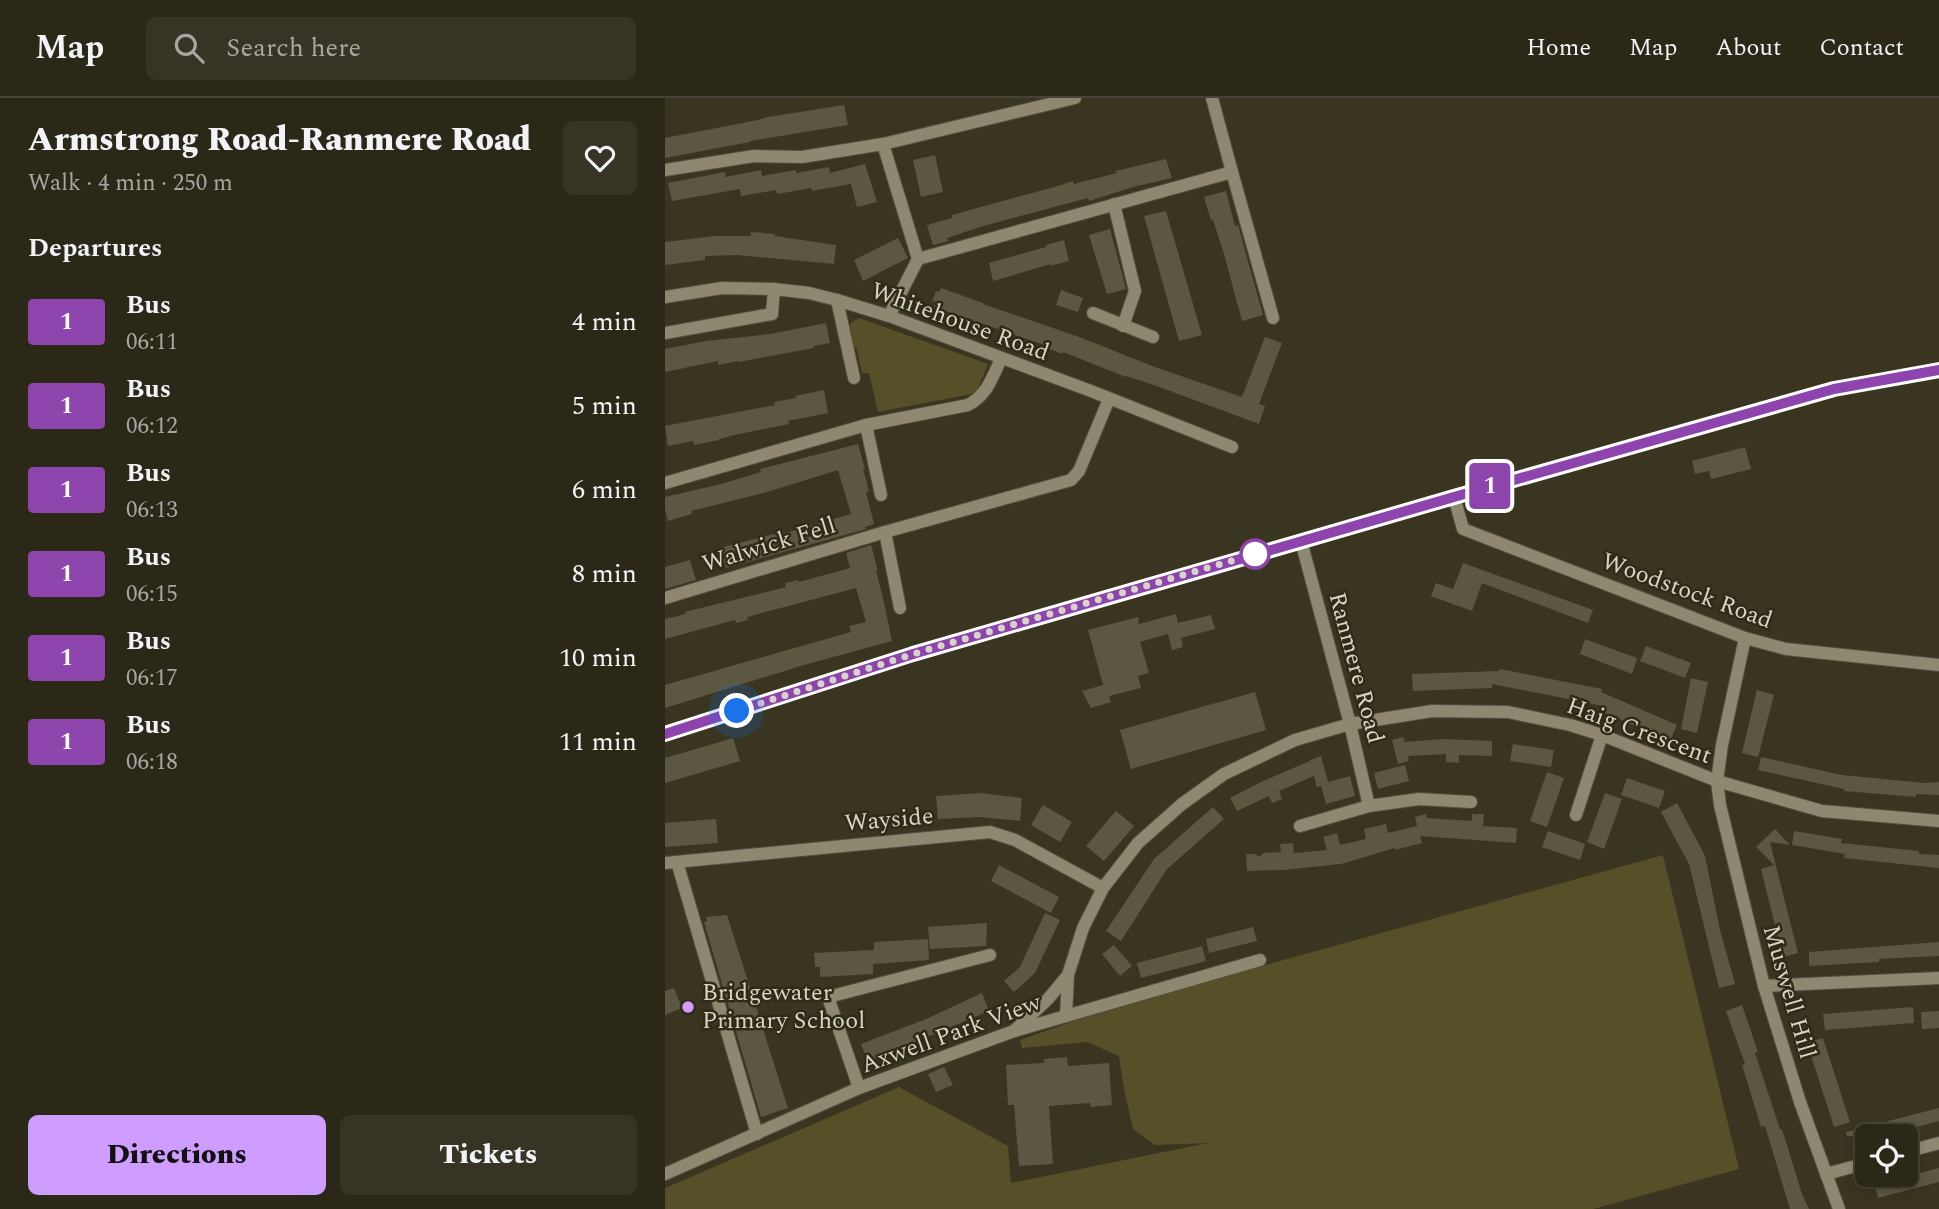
<!DOCTYPE html>
<html lang="en">
<head>
<meta charset="utf-8">
<style>
  :root { --surface:#2b2818; --page:#373425; --text:#f1f3f6; --muted:#a6a6a2; --line:#474437; --accent:#cf9dff }
  body { margin:0; font-family:Spectral,serif; background:var(--page); color:var(--text); height:100vh; display:flex; flex-direction:column; font-size:26px; white-space:nowrap }
  * { box-sizing:border-box; margin:0 }
  p { font-size:23px; color:var(--muted) }
  .icon { flex:none; width:38px; height:38px; fill:none; stroke:currentColor; stroke-width:2; stroke-linecap:round; stroke-linejoin:round }
  .map { position:relative; flex:1; overflow:hidden }
  .drawer { display:flex; flex-direction:column; background:var(--surface); width:665px }
  .drawer>* { flex:none }
  .badge { padding:0 14px; border-radius:5px; font-size:24px; line-height:46px }
  .buttons { position:absolute; left:1190px; top:1026px; display:grid; gap:14px }
  .buttons a { display:grid; place-items:center; width:63px; height:63px; border-radius:10px; background:var(--surface); box-shadow:0 4px 10px #0003,0 0 0 2px var(--line); font-size:35px }
  .you { position:absolute; width:35px; height:35px; margin:-18px; border:5px solid #fff; border-radius:50%; background:#1a73e8; box-shadow:0 0 0 10px #1a73e833 }
  .map>.badge { position:absolute; translate:-50% -50%; box-shadow:0 0 0 4px #fff }
  h2 { padding:0 28px; font-size:26px; line-height:63px }
  .round { display:grid; place-items:center; flex:none; width:74px; height:74px; border-radius:10px; background:var(--page) }
  .head { display:flex; align-items:center; justify-content:space-between; height:119px; padding:0 28px }
  h1 { font-size:33px; font-weight:800; line-height:52px }
  .cta { display:flex; gap:14px; margin-top:auto; padding:14px 28px }
  .cta a { flex:1; height:80px; border-radius:10px; background:var(--accent); color:#111; font-size:28px; font-weight:800; line-height:80px; text-align:center }
  .cta a+a { background:var(--page); color:var(--text) }
  ul { padding:0; list-style:none }
  li { display:flex; align-items:center; gap:21px; height:84px; padding:0 28px }
  li div { flex:1 }
  li b { display:block; font-size:26px }
  li em { font-style:normal }
  li .badge { min-width:77px; font-weight:700; text-align:center }
  header { display:flex; align-items:center; gap:42px; box-sizing:border-box; height:98px; padding:0 35px; background:var(--surface); border-bottom:2px solid var(--line) }
  header strong { font-size:33px }
  nav { display:flex; gap:38px; margin-inline-start:auto; font-size:24px }
  .search { width:490px; height:63px; background:var(--page); display:flex; align-items:center; gap:18px; box-sizing:border-box; padding:0 24px; border-radius:10px; color:var(--muted); font-size:26px }
  main { display:flex; flex:1; min-height:0 }
  .map>svg:first-child { display:block }
  .green { fill:#574f28 }
  .building { fill:#5c5741 }
  .lines { fill:none; stroke-linecap:round; stroke-linejoin:round }
  .minor-casing { stroke:#54503d; stroke-width:14 }
  .minor { stroke:#8e8871; stroke-width:12 }
  .line-casing { stroke:#fff; stroke-width:16 }
  .line { stroke:#8e44ad; stroke-width:10 }
  .walk { stroke:#d7d4c7; stroke-width:7; stroke-dasharray:0 12.6 }
  .stop-dot { fill:#fff; stroke:#8e44ad; stroke-width:3.5 }
  .poi-dot { fill:#cf9dff; stroke:#2f2b16; stroke-width:2.5 }
  .labels { text-anchor:middle; dominant-baseline:central; stroke-width:5; stroke-linejoin:round; paint-order:stroke }
  .street-label { font-size:24px; fill:#d7d4c7; stroke:#2f2b16 }
  .poi-label { font-size:24px; fill:#d7d4c7; stroke:#2f2b16; text-anchor:start }
</style>
</head>
<body>
<header>
<strong>Map</strong>
<div class="search"><svg class="icon" aria-label="search" viewBox="0 0 24 24"><circle cx="10" cy="10" r="6"/><path d="M15 15l6 6"/></svg>Search here</div>
<nav><a>Home</a><a>Map</a><a>About</a><a>Contact</a></nav>
</header>
<main>
<section class="drawer">
<div class="head"><div><h1>Armstrong Road-Ranmere Road</h1><p>Walk · 4 min · 250 m</p></div><a class="round"><svg class="icon" aria-label="heart" viewBox="0 0 24 24"><path d="M12 20l-8-8c-3-5 5-10 8-4 3-6 11-1 8 4z"/></svg></a></div>
<h2>Departures</h2>
<ul>
<li><span class="badge" style="background:#8e44ad;color:#fff">1</span><div><b>Bus</b><p>06:11</p></div><em>4 min</em></li>
<li><span class="badge" style="background:#8e44ad;color:#fff">1</span><div><b>Bus</b><p>06:12</p></div><em>5 min</em></li>
<li><span class="badge" style="background:#8e44ad;color:#fff">1</span><div><b>Bus</b><p>06:13</p></div><em>6 min</em></li>
<li><span class="badge" style="background:#8e44ad;color:#fff">1</span><div><b>Bus</b><p>06:15</p></div><em>8 min</em></li>
<li><span class="badge" style="background:#8e44ad;color:#fff">1</span><div><b>Bus</b><p>06:17</p></div><em>10 min</em></li>
<li><span class="badge" style="background:#8e44ad;color:#fff">1</span><div><b>Bus</b><p>06:18</p></div><em>11 min</em></li>
</ul>
<div class="cta"><a>Directions</a><a>Tickets</a></div>
</section>
<div class="map">
<svg width="1274" height="1111" viewBox="0 0 1274 1111">
  <rect width="100%" height="100%" fill="#393520"/>
  <g class="green">
    <polygon points="194,220 323,266 312,292 307,296 213,314 204,275 197,275 192,251 186,247 182,231 187,224"/>
    <polygon points="998,757 1074,1071 928,1111 0,1111 0,1090 234,989 343,1048 346,1085 543,1045 490,1047 468,1031 459,991 454,958 422,944 357,950 355,942 406,924 604,866"/>
  </g>
  <g class="building">
    <polygon points="179,7 183,27 85,43 85,44 0,60 0,40 93,22 103,19"/>
    <polygon points="270,57 278,94 256,99 248,62"/>
    <polygon points="501,61 507,80 468,89 424,103 423,100 315,129 282,140 283,143 268,147 262,127 287,120 287,117 396,87 408,83 409,86 452,75 451,73"/>
    <polygon points="200,66 212,104 192,109 186,86 147,93 146,90 112,96 111,92 76,98 75,91 7,103 3,85 60,74 60,79 96,72 97,78 131,72 131,75 164,69 165,75"/>
    <polygon points="561,93 570,128 573,127 598,217 577,223 559,156 548,122 546,122 539,99"/>
    <polygon points="501,113 537,237 514,243 479,118"/>
    <polygon points="445,131 461,191 442,196 424,137"/>
    <polygon points="86,134 110,136 110,138 171,147 169,166 72,157 40,158 40,162 0,167 0,144 50,138 86,138"/>
    <polygon points="233,140 243,160 198,183 189,162"/>
    <polygon points="399,142 404,163 386,168 386,166 328,183 324,165 381,149 381,147"/>
    <polygon points="276,190 318,205 318,206 417,240 487,268 577,299 600,239 617,245 594,306 600,308 594,326 489,287 461,278 461,279 398,254 398,256 378,249 379,247 269,209 270,204 267,203 271,193 274,194"/>
    <polygon points="396,192 418,200 413,214 391,207"/>
    <polygon points="161,225 165,245 149,248 149,250 73,264 73,263 53,267 53,263 0,274 0,251 41,243 105,236"/>
    <polygon points="159,292 163,315 123,323 124,326 69,337 54,341 54,342 29,347 28,343 3,348 0,328 110,307 109,304 131,300 130,298"/>
    <polygon points="193,346 200,371 198,371 204,393 201,394 209,426 200,429 201,431 61,470 55,450 113,435 114,437 186,416 173,372 102,394 26,413 27,416 3,423 0,411 0,399 56,386 96,374 95,371"/>
    <polygon points="1080,349 1086,371 1046,381 1044,373 1030,376 1027,363"/>
    <polygon points="206,447 213,473 211,473 219,504 227,543 139,567 0,610 0,587 186,534 184,528 201,524 191,490 82,519 83,522 71,525 70,522 0,541 0,521 21,516 20,514 121,489 120,485 133,482 134,484 185,470 181,455"/>
    <polygon points="25,462 31,482 0,491 0,469"/>
    <polygon points="798,465 928,512 923,525 817,485 807,513 766,498 771,485 788,491"/>
    <polygon points="511,516 513,525 546,517 550,531 516,540 518,549 507,552 503,536 475,544 484,575 473,578 476,590 444,598 446,604 426,610 417,593 438,587 423,532 473,519 474,526"/>
    <polygon points="920,541 972,560 967,576 915,556"/>
    <polygon points="981,548 1026,565 1020,580 975,563"/>
    <polygon points="835,571 937,591 936,594 1012,627 1005,643 936,613 938,608 827,586 827,590 748,593 747,576 834,573"/>
    <polygon points="1026,580 1043,584 1032,635 1016,631"/>
    <polygon points="1092,592 1109,597 1093,659 1077,655"/>
    <polygon points="590,594 601,632 466,671 455,632"/>
    <polygon points="738,639 740,644 778,641 827,643 827,658 794,657 794,665 781,664 781,656 743,658 744,663 733,666 727,642"/>
    <polygon points="68,640 75,663 0,685 0,660"/>
    <polygon points="848,646 889,652 886,669 845,663"/>
    <polygon points="656,658 663,684 685,678 690,698 661,706 656,688 652,689 649,678 614,693 617,701 607,705 604,698 572,713 565,700 598,683 645,663 645,662"/>
    <polygon points="1096,659 1177,677 1260,685 1274,684 1274,697 1251,696 1251,699 1179,693 1179,691 1093,672"/>
    <polygon points="740,667 744,683 713,691 709,675"/>
    <polygon points="882,674 899,680 882,729 865,723"/>
    <polygon points="962,680 1000,693 994,710 956,697"/>
    <polygon points="315,695 357,700 355,723 314,719 273,721 271,698"/>
    <polygon points="940,695 957,701 939,751 922,744"/>
    <polygon points="1012,705 1040,758 1055,832 1070,886 1054,890 1024,766 996,714"/>
    <polygon points="378,707 407,724 395,744 366,727"/>
    <polygon points="548,709 559,721 502,771 456,843 441,833 489,761"/>
    <polygon points="451,713 469,728 439,763 421,748"/>
    <polygon points="761,716 762,720 807,723 807,716 819,716 818,728 852,730 851,745 755,738 757,745 730,752 730,750 676,766 618,772 582,773 581,756 591,756 593,759 599,755 616,754 615,746 628,745 629,755 662,752 658,739 672,735 675,747 701,741 699,731 721,726 723,735 752,728 750,719"/>
    <polygon points="51,721 53,745 0,749 0,725"/>
    <polygon points="1110,731 1125,747 1105,744 1133,855 1118,859 1096,771 1109,767 1091,749"/>
    <polygon points="883,733 920,746 915,762 877,749"/>
    <polygon points="1129,733 1177,741 1176,745 1254,753 1254,756 1274,757 1274,770 1179,760 1180,756 1127,747"/>
    <polygon points="334,767 394,799 386,815 326,783"/>
    <polygon points="380,815 395,822 370,875 349,894 339,883 355,869"/>
    <polygon points="62,817 123,1010 96,1019 39,824 42,823 41,819"/>
    <polygon points="322,825 321,848 265,851 263,829"/>
    <polygon points="588,829 592,843 544,855 541,841"/>
    <polygon points="263,841 264,862 208,866 208,876 155,879 155,869 150,869 149,855 209,852 209,844"/>
    <polygon points="1274,844 1274,858 1214,861 1214,864 1144,868 1144,854"/>
    <polygon points="449,847 467,868 455,878 437,856"/>
    <polygon points="537,848 541,863 476,880 472,865"/>
    <polygon points="9,890 17,910 0,917 0,893"/>
    <polygon points="317,895 324,913 203,964 196,946 261,921"/>
    <polygon points="1077,907 1093,954 1090,955 1115,1031 1117,1031 1137,1096 1144,1111 1125,1111 1100,1028 1096,1029 1077,967 1080,966 1061,913"/>
    <polygon points="1248,909 1249,925 1160,932 1158,916"/>
    <polygon points="1274,913 1274,930 1257,931 1256,914"/>
    <polygon points="1158,940 1185,1024 1169,1029 1142,945"/>
    <polygon points="402,959 403,968 444,965 447,1007 426,1009 425,1005 384,1008 388,1066 354,1068 349,1007 343,1007 341,967 379,965 379,961"/>
    <polygon points="279,969 288,987 271,994 263,976"/>
    <polygon points="1274,1010 1274,1023 1219,1038 1202,1038 1202,1043 1190,1046 1188,1038 1182,1038 1181,1034"/>
    <polygon points="1274,1070 1274,1084 1213,1100 1210,1087"/>
  </g>
  <g class="lines">
    <defs>
      <g id="minor">
        <polyline points="547,0 567,74"/>
        <polyline points="0,72 89,58 137,59 218,46"/>
        <polyline points="449,106 470,193 458,228"/>
        <polyline points="253,161 567,74 608,220"/>
        <polyline points="0,199 57,190 109,191 144,195 172,202 224,218 426,293 567,349"/>
        <polyline points="172,202 189,280"/>
        <polyline points="428,215 488,239"/>
        <polyline points="224,218 253,161 218,46 410,0"/>
        <polyline points="0,235 107,216 109,191"/>
        <polyline points="201,327 216,397"/>
        <path d="M0,385L201,327L303,307C322,297 327,280 336,261"/>
        <polyline points="789,399 798,431 1080,540 1121,551 1274,567"/>
        <polyline points="220,434 235,510"/>
        <polyline points="636,443 685,626 704,708"/>
        <polyline points="0,500 220,434 406,382 414,373 444,301"/>
        <polyline points="1080,540 1057,647 1052,683 1055,707 1099,888 1135,1004 1174,1111"/>
        <polyline points="0,636 248,556 789,399 1169,291 1274,272"/>
        <polyline points="911,717 937,637"/>
        <polyline points="635,728 704,708 754,701 806,704"/>
        <polyline points="12,764 92,1036"/>
        <polyline points="0,765 325,734 350,742 438,790"/>
        <polyline points="1099,888 1274,880"/>
        <polyline points="401,918 403,877"/>
        <polyline points="349,933 383,901 403,877 418,830 438,790 473,745 517,706 559,676 630,642 685,626 767,613 843,614 905,627 937,637 1052,683 1157,713 1274,723"/>
        <polyline points="194,990 163,899 325,857"/>
        <polyline points="1241,1054 1274,1045"/>
        <polyline points="0,1076 194,990 349,933 595,862"/>
        <polyline points="1161,1076 1202,1065"/>
      </g>
    </defs>
    <use href="#minor" class="minor-casing"/>
    <use href="#minor" class="minor"/>
  </g>
  <g class="lines">
    <defs>
      <polyline id="line" points="0,636 248,556 789,399 1169,291 1274,272"/>
    </defs>
    <use href="#line" class="line-casing"/>
    <use href="#line" class="line"/>
    <polyline class="walk" points="72,613 248,556 590,456"/>
  </g>
  <circle class="stop-dot" cx="590" cy="456" r="14"/>
  <circle class="poi-dot" cx="23" cy="909" r="7"/>
  <g class="labels">
    <g class="street-label">
      <text transform="translate(295 224) rotate(20)">Whitehouse Road</text>
      <text transform="translate(104 447) rotate(-17)">Walwick Fell</text>
      <text transform="translate(1022 493) rotate(20)">Woodstock Road</text>
      <text transform="translate(691 570) rotate(75)">Ranmere Road</text>
      <text transform="translate(974 633) rotate(20)">Haig Crescent</text>
      <text transform="translate(224 722) rotate(-5)">Wayside</text>
      <text transform="translate(1124 894) rotate(74)">Muswell Hill</text>
      <text transform="translate(286 936) rotate(-20)">Axwell Park View</text>
    </g>
    <g class="poi-label">
      <text x="37" y="895">Bridgewater<tspan x="37" dy="28">Primary School</tspan></text>
    </g>
  </g>
</svg>
<div class="buttons">
<a><svg class="icon" aria-label="locate" viewBox="0 0 24 24"><circle cx="12" cy="12" r="6"/><path d="M12 2v4M12 18v4M2 12h4M18 12h4"/></svg></a>
</div>
<div class="you" style="left:72px;top:613px"></div>
<b class="badge" style="left:825px;top:388px;background:#8e44ad;color:#fff">1</b>
</div>
</main>
</body>
</html>
